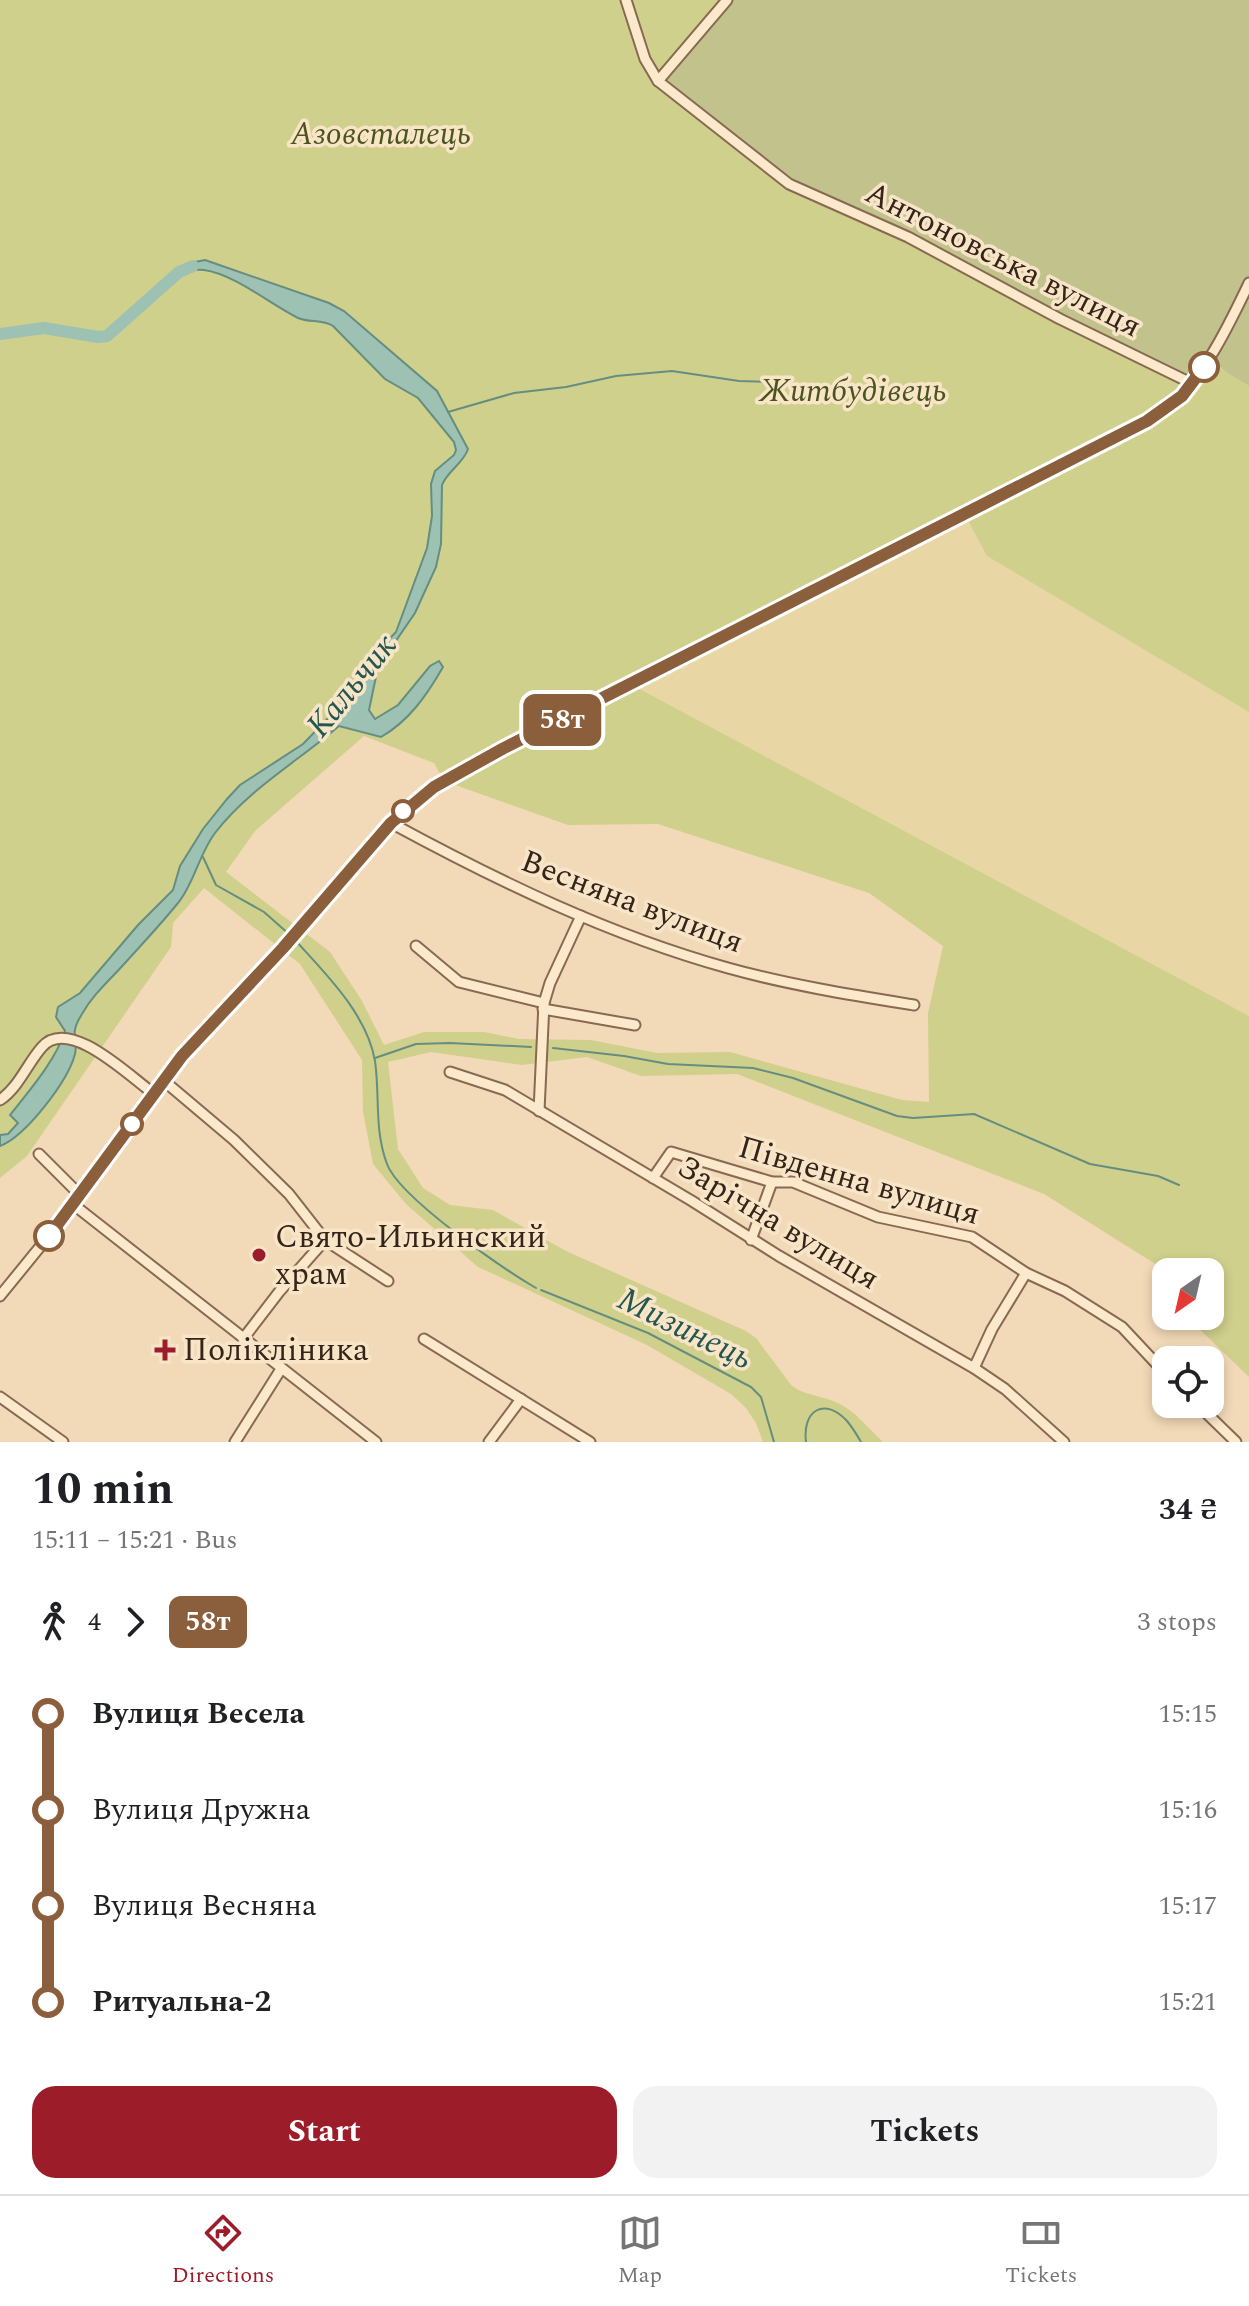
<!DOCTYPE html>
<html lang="en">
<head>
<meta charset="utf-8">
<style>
  :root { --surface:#fff; --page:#f2f2f2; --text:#202124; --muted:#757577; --line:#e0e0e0; --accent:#9d1c2a }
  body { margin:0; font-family:Spectral,serif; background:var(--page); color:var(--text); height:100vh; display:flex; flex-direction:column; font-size:30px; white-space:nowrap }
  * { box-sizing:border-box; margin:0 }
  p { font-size:26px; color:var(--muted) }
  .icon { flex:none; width:44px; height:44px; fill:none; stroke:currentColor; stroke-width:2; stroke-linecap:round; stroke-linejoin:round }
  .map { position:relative; height:1442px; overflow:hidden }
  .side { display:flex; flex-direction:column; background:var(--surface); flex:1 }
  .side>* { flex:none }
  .badge { padding:0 16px; border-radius:12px; font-size:28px; line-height:52px }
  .needle { width:52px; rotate:214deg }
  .controls { position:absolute; left:1152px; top:1258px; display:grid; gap:16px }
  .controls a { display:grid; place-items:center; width:72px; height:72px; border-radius:16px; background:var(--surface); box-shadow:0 4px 12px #0003; font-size:40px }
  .map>.badge { position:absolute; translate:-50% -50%; box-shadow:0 0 0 4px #fff }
  .legs { display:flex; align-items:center; gap:12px; height:88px; padding:0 32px; font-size:26px }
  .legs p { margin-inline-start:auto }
  .headline { display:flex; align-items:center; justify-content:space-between; height:136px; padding:0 32px }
  h1 { font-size:44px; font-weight:700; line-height:60px }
  .button { display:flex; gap:16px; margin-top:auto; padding:16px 32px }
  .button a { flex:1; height:92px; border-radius:24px; background:var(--accent); color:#fff; font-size:32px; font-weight:700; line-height:92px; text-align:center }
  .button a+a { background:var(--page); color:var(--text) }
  ul { padding:0 32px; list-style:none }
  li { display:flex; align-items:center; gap:28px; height:96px; font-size:30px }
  li i { display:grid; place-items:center; width:12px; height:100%; margin:0 10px; background:currentColor }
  li i::after { content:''; width:20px; height:20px; margin:-10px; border:6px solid; border-radius:50%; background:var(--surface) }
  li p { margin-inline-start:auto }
  li:first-child i { background:linear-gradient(#0000 50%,currentColor 0) }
  li:last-child i { background:linear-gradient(currentColor 50%,#0000 0) }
  .menu { display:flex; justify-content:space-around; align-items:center; height:112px; border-top:2px solid var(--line); background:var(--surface); font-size:22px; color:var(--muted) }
  .menu a { display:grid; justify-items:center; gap:4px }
  .menu .on { color:var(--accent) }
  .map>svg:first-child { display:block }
  .farmland { fill:#e8d6a4 }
  .green { fill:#cfd08b; fill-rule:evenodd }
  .cemetery { fill:#c2c38c }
  .water { fill:#9dc1b3; stroke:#658e80; stroke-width:2 }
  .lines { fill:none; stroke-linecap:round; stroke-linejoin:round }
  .stream { stroke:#658e80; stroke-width:2 }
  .river { stroke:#9dc1b3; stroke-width:12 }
  .minor-casing { stroke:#886952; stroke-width:13 }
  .minor { stroke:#fce8cb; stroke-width:9 }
  .line-1-casing { stroke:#fff; stroke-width:18 }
  .line-1 { stroke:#8b5e3c; stroke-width:12 }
  .stop-1-dot { fill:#fff; stroke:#8b5e3c; stroke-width:4 }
  .poi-dot { fill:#9d1c2a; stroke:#f8e5c8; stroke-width:3 }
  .labels { text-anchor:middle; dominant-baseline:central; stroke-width:7; stroke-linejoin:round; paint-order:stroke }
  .park-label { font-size:32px; font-style:italic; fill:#4c541d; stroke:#f8e5c8 }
  .street-label { font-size:32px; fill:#362419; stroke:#f8e5c8 }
  .poi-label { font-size:32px; fill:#362419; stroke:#f8e5c8; text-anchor:start }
  .water-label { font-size:34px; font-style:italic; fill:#26574f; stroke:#f8e5c8 }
</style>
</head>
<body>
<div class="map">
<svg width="1249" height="1442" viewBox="0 0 1249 1442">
  <rect width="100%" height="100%" fill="#f2dab8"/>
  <polygon class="farmland" points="964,513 987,556 1249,712 1249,1016 631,685"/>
  <path class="green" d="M0,0H727L1227,373L1249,386V712L987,556L964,513L632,685L1249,1016V1377L1186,1316H1210V1272H1168L1044,1194L737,1074L641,1076L587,1057L522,1065L431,1052L388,1062L398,1149L423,1188L450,1205L493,1210L566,1251L746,1331L756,1338L791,1385C803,1395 819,1395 833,1401C853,1408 868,1428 883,1442H763L756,1423L746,1408L731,1394L647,1345L478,1267L406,1204L373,1164L363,1112L362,1060L300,964L204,888L173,923L171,947L27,1156L0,1178ZM364,736L434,763L444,781L568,825L658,824L869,893L943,946L928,1013L929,1102L902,1100L730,1052L657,1053L591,1040L519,1039L484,1032H424L384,1045L362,1001L330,952L226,872L255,831Z"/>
  <polygon class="cemetery" points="727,0 1249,0 1249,386 1227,373 1209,358 1193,384 908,237 789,184 658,81"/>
  <path class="water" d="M205,260L329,303L344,311L437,391L468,449C463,464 448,470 442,485L441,544L436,567L415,613L378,667L369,710L375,719L398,705L430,666L439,661L443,667C427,695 409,721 381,737L339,726C297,762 249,789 215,833C199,854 194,884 178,903C161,924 143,943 125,963C110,980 94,993 82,1014C68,1036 79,1037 75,1054C68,1081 26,1136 0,1146V1135L8,1134L18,1123L10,1115C29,1091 56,1060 65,1031L56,1017L58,1007L80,993L138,925L173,890L180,866L203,829L227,799L240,785L303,744L336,710L356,684L367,662L396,632L427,548L432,516L431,484L435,471L454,455L456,450L454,442L418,398L385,379L333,326C322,319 310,323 298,318C270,304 234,274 204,270C196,269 187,271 179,272L195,262Z"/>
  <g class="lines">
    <g class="stream">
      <polyline points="448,412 514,393 566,387 616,376 672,371 739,381 778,382"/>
      <polyline points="203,857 216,885 264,912 290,935"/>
      <path d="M295,940C325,973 367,1014 375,1061C380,1095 374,1130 387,1164C399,1197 503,1269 536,1288"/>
      <polyline points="553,1048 624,1056 668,1064 753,1068 793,1078 897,1116 913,1118 974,1114 1090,1164 1158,1176 1179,1185"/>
      <polyline points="375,1058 416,1044 450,1043 531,1047"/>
      <polyline points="541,1290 648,1333 751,1387 761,1397 774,1442"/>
      <path d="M806,1442C802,1411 824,1396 847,1421C852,1427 857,1435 861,1442"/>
    </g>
    <polyline class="river" points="0,334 44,328 98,337 107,336 179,272 193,266"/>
    <defs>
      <g id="minor">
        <polyline points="626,0 645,59 658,81 789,184 908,237 1060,319 1193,384"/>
        <polyline points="658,81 727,0"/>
        <path d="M391,823C498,881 609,935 728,968C789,985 852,995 914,1005"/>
        <polyline points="416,946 459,982 544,1003"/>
        <polyline points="543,1009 635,1025"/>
        <polyline points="450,1072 505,1090 692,1201 779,1256 974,1368 1005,1389 1064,1442"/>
        <polyline points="163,1080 234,1140 289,1194 325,1240 388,1281"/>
        <path d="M0,1100C19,1087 27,1064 42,1047C69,1016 129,1076 153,1093"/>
        <polyline points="539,1111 544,1003 550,983 581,916"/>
        <polyline points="39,1154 81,1196"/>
        <polyline points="653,1178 671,1152 772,1182 793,1182 878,1217 972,1237 1026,1273 1065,1291 1122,1327 1166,1374"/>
        <polyline points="74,1205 376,1442"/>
        <polyline points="751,1240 772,1182"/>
        <path d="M0,1296L74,1205L182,1056L283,948L391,823L434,787L504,748L1160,413C1201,385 1228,327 1249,283"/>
        <polyline points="243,1339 279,1292 325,1240"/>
        <polyline points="424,1339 590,1442"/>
        <polyline points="974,1368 992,1329 1026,1273"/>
        <polyline points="0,1397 63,1442"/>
        <polyline points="1197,1404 1236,1442"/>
        <polyline points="235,1442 281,1369"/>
        <polyline points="489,1442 521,1399"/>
      </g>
    </defs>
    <use href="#minor" class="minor-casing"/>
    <use href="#minor" class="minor"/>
  </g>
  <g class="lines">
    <defs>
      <polyline id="line-1" points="49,1236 182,1056 283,948 391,823 434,787 504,748 1147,421 1182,396 1204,367"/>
    </defs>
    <use href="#line-1" class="line-1-casing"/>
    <use href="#line-1" class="line-1"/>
  </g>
  <g class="stop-1-dot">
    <circle cx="1204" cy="367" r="14"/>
    <circle cx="403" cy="811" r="10"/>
    <circle cx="132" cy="1124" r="10"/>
    <circle cx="49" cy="1236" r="14"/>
  </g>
  <g class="poi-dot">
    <circle cx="259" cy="1255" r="8"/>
    <path d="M161 1338h8v8h8v8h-8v8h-8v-8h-8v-8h8z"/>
  </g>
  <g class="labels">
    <g class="park-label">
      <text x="381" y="134">Азовсталець</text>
      <text x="853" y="391">Житбудівець</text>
    </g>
    <g class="street-label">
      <text transform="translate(1003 260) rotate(27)">Антоновська вулиця</text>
      <text transform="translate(632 902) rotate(21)">Весняна вулиця</text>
      <text transform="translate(859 1181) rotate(16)">Південна вулиця</text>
      <text transform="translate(778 1223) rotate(31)">Зарічна вулиця</text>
    </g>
    <g class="poi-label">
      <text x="275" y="1237">Свято-Ильинский<tspan x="275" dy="37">храм</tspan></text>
      <text x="183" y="1350">Полікліника</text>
    </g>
    <g class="water-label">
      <text transform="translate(352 686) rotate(-51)">Кальчик</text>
      <text transform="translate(685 1329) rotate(26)">Мизинець</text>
    </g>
  </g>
</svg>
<div class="controls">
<a><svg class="needle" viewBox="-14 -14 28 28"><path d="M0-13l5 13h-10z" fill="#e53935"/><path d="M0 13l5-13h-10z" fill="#757577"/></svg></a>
<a><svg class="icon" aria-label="locate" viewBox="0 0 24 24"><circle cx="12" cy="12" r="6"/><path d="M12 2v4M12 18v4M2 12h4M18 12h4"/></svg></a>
</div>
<b class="badge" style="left:562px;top:720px;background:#8b5e3c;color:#fff">58т</b>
</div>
<section class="side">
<div class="headline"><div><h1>10 min</h1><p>15:11 – 15:21 · Bus</p></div><b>34 ₴</b></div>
<div class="legs"><svg class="icon" aria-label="walk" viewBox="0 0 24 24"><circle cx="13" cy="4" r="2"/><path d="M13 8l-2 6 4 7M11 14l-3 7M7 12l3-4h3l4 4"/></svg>4<svg class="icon" aria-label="forward" viewBox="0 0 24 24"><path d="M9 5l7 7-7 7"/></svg><b class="badge" style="background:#8b5e3c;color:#fff">58т</b><p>3 stops</p></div>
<ul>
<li><i style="color:#8b5e3c"></i><b>Вулиця Весела</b><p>15:15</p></li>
<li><i style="color:#8b5e3c"></i><span>Вулиця Дружна</span><p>15:16</p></li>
<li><i style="color:#8b5e3c"></i><span>Вулиця Весняна</span><p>15:17</p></li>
<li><i style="color:#8b5e3c"></i><b>Ритуальна-2</b><p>15:21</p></li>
</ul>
<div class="button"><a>Start</a><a>Tickets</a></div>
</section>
<nav class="menu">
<a class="on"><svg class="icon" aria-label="directions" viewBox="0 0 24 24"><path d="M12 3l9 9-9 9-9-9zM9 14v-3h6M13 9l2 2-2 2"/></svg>Directions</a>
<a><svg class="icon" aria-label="map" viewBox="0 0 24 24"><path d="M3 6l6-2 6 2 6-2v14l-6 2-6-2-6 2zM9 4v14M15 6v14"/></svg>Map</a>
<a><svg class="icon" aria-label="tickets" viewBox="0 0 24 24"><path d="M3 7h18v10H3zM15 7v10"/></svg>Tickets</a>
</nav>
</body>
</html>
